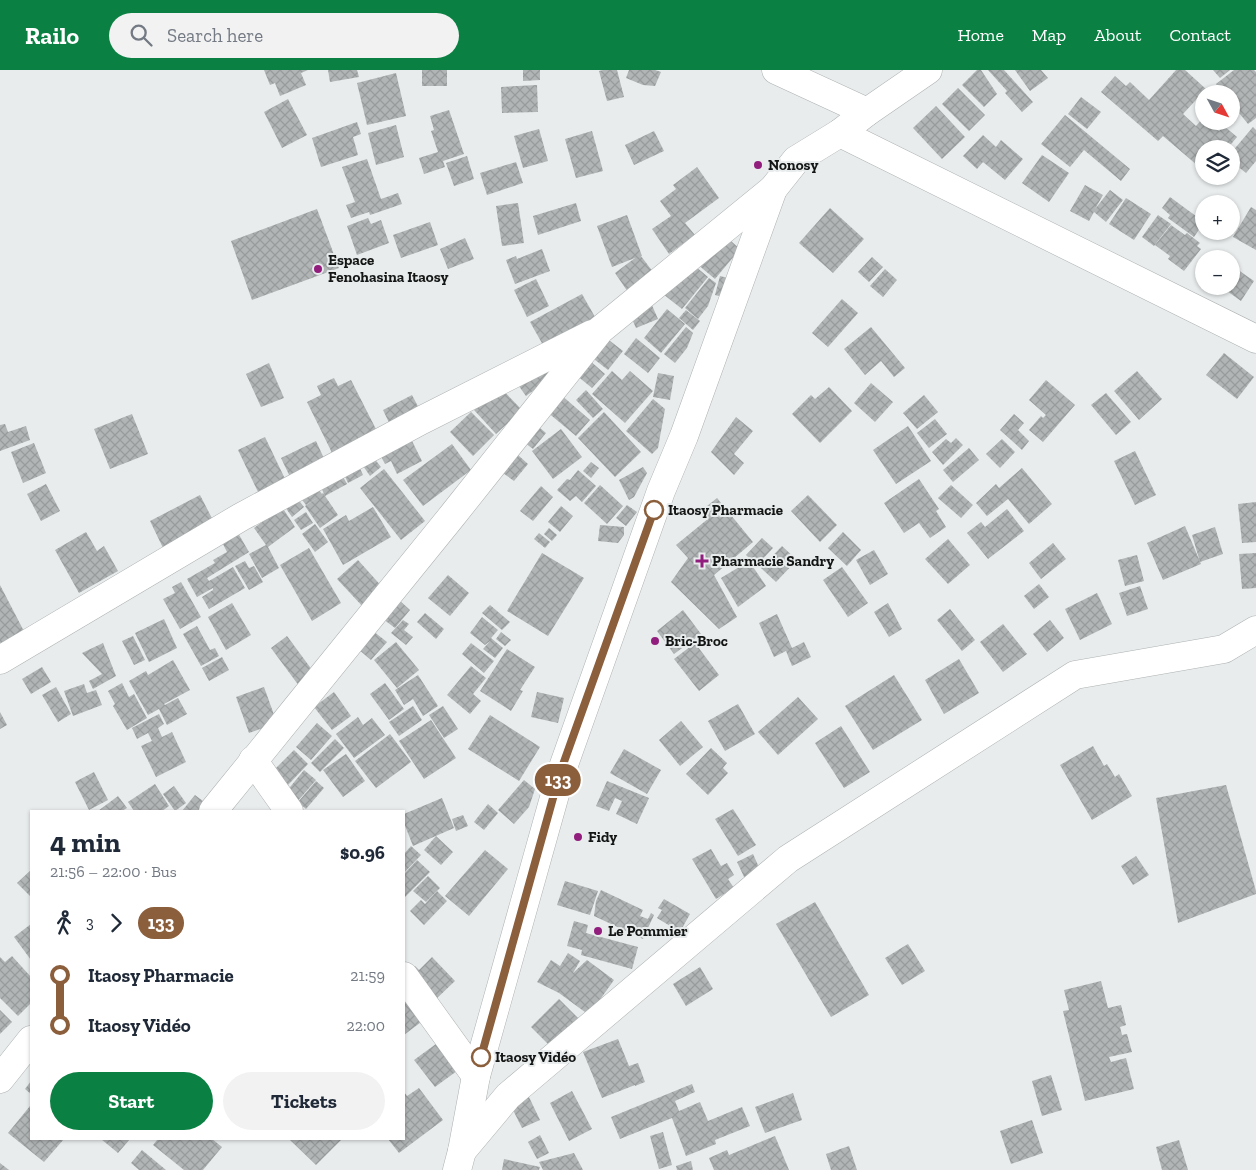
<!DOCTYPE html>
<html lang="en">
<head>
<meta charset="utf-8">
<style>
  :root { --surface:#fff; --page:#f2f2f3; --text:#1f2937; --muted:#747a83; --accent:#0b8043 }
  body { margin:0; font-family:"Zilla Slab",serif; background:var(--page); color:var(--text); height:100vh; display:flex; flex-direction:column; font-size:19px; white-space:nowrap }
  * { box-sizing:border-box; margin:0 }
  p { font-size:16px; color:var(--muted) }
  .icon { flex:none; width:28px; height:28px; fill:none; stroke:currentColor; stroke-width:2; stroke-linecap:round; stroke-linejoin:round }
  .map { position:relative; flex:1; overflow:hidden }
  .drawer { position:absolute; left:30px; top:740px; width:375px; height:330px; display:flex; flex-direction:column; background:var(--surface); border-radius:0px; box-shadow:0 1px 4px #0004 }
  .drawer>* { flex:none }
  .badge { padding:0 10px; border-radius:16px; font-size:18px; line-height:32px }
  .needle { width:32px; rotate:130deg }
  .tools { position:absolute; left:1195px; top:15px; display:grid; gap:10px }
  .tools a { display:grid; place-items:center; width:45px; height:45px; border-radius:50%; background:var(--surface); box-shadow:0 1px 4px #0004; font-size:25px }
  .map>.badge { position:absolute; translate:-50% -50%; box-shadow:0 0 0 2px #fff }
  .legs { display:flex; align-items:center; gap:8px; height:55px; padding:0 20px; font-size:16px }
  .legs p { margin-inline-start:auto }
  .overview { display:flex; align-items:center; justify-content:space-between; height:85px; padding:0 20px }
  h1 { font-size:28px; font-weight:700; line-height:38px }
  .cta { display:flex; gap:10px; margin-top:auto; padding:10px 20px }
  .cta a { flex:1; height:58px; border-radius:30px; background:var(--accent); color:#fff; font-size:20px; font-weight:700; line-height:58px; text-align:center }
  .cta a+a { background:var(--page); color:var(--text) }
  ul { padding:0 20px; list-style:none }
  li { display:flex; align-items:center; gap:18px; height:50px; font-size:19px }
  li i { display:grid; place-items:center; width:8px; height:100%; margin:0 6px; background:currentColor }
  li i::after { content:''; width:12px; height:12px; margin:-6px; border:4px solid; border-radius:50%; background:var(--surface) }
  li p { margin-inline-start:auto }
  li:first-child i { background:linear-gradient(#0000 50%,currentColor 0) }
  li:last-child i { background:linear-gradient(currentColor 50%,#0000 0) }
  header { display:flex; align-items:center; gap:30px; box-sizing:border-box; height:70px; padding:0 25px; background:var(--accent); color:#fff }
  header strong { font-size:24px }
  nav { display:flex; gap:28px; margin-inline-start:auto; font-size:18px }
  .search { width:350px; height:45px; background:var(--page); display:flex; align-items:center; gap:12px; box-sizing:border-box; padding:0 18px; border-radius:28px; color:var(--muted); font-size:19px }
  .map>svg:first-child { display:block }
  .building { fill:url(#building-cross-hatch) }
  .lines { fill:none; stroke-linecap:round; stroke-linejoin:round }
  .minor-casing { stroke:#aeb2b2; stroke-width:29 }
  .tertiary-casing { stroke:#aeb2b2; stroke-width:29 }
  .minor { stroke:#fff; stroke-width:28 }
  .tertiary { stroke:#fff; stroke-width:28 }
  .line-1-casing { stroke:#fff; stroke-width:11 }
  .line-1 { stroke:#8b5e3c; stroke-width:8 }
  .poi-dot { fill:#911d7d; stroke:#e8ecec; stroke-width:2 }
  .stop-1-dot { fill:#fff; stroke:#8b5e3c; stroke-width:2.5 }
  .labels { text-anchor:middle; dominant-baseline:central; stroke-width:4; stroke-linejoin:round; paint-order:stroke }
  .poi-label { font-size:15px; font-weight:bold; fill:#141515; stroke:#e8ecec; text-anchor:start }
  .stop-label { font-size:15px; font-weight:bold; fill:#141515; stroke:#e8ecec; text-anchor:start }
</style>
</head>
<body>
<header>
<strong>Railo</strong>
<div class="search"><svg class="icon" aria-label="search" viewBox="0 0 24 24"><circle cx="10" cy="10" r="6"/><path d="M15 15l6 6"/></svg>Search here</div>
<nav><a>Home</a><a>Map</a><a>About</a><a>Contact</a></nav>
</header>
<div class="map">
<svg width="1256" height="1100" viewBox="0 0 1256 1100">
  <defs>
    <pattern id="building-cross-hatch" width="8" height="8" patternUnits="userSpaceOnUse" patternTransform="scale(1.25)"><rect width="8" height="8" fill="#b1b5b5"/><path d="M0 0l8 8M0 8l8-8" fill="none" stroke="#979b9b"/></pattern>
  </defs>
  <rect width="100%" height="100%" fill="#e8ecec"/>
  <g class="building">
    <polygon points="264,0 308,0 301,3 306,15 280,26 275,13 270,15"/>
    <polygon points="328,0 357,0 359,7 330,12"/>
    <rect x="422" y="0" width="25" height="16"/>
    <polygon points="523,0 540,0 540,10 523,11"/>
    <polygon points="603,0 617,0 624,27 607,31 599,1"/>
    <polygon points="629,0 655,0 661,2 655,16 643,15 626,8"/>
    <polygon points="977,0 981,0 997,24 984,37 962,15"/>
    <polygon points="988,0 1004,0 1033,32 1022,42 1005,23 1007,21"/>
    <polygon points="1015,0 1041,0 1048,8 1030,21"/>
    <polygon points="1176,0 1185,0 1206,19 1183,44 1196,56 1204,47 1204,51 1208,51 1219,61 1224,56 1237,67 1227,79 1204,79 1204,101 1163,66 1158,71 1101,22 1115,6 1126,16 1130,12 1149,30"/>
    <polygon points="1213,0 1230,0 1220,8"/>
    <polygon points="1234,0 1254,0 1256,2 1256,48 1248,54 1231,33 1231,24 1224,24 1216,14"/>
    <polygon points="396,3 406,46 367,55 357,13"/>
    <polygon points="537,15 538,42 502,43 501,17"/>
    <polygon points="958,18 985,45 969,61 942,34"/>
    <polygon points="1081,27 1101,42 1087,59 1068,44"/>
    <polygon points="288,29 307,65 282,78 264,42"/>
    <polygon points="936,36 965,67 942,89 913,58"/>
    <polygon points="449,40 464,84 443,91 445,97 424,104 419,88 438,82 431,61 434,60 430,46"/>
    <polygon points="1065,45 1130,99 1121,111 1084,80 1070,97 1041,74"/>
    <polygon points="357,52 361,64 353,67 358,85 321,97 312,68"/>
    <polygon points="396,55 404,87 376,95 368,63"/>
    <polygon points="1253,57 1256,60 1256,91 1246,103 1231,91 1231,83"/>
    <polygon points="539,59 548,91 523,98 514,66"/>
    <polygon points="592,61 603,101 576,108 565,69"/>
    <polygon points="654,61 664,81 634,95 625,75"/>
    <polygon points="983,65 996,77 1001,70 1023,89 1005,110 983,92 977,99 963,86"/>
    <polygon points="1042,85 1069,103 1049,132 1022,113"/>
    <polygon points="467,86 474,109 454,116 446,93"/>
    <polygon points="367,89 381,129 398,123 402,134 370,145 369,142 351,148 346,135 355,132 342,97"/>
    <polygon points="516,92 523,113 487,125 480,103"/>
    <polygon points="697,97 719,128 685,153 695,165 669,184 652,159 671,146 660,131 676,119 673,115"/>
    <polygon points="1085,115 1103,125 1095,139 1110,120 1123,130 1106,152 1094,142 1089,151 1070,141"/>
    <polygon points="1170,127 1204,152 1194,167 1168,148 1170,145 1162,138"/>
    <polygon points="1126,128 1151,144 1134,170 1109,154"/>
    <polygon points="518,133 524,173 502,176 496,136"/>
    <polygon points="576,133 581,151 538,165 533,146"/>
    <polygon points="1251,137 1256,140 1256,180 1233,167"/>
    <polygon points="830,138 864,169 833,203 799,173"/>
    <polygon points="317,139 339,198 252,230 231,171"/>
    <polygon points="627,145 642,186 641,186 656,206 630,225 615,203 635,188 612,197 597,156"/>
    <polygon points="1158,145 1171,154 1154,176 1142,167"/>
    <polygon points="368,148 371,154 381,150 389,173 357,185 347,156"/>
    <polygon points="430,152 438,175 401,188 393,165"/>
    <polygon points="1171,155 1185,165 1187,163 1200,173 1197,176 1201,179 1184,201 1168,189 1170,186 1155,175"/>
    <polygon points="723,164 740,179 715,209 697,194"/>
    <polygon points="465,168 474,189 448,199 440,179"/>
    <polygon points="542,179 550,201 515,214 506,190 516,186 517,189"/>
    <polygon points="872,187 883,197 869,212 858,202"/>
    <polygon points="689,191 708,207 682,239 663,224"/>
    <polygon points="1231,195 1254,211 1241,231 1220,216 1231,216"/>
    <polygon points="885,199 897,210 883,227 870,216"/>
    <polygon points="720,206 732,209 727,228 715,225"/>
    <polygon points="709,208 716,213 708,236 698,249 685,238"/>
    <polygon points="536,209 549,236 527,247 514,220"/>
    <polygon points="582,224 595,247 543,275 530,252"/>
    <polygon points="842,229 858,243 828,277 812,263"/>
    <polygon points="651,233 658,249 636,258 629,242"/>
    <polygon points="667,239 685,254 661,283 644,268"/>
    <polygon points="686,240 700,251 693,260 679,248"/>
    <polygon points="686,257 693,263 687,278 675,293 664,284"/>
    <polygon points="871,257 905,298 894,307 881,291 865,305 844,279"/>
    <polygon points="605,267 623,281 608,300 590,286"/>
    <polygon points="636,268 660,288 648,303 624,284"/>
    <polygon points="1224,283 1254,307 1237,329 1206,305"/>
    <polygon points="589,290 605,304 592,318 576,305"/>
    <polygon points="544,292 553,306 526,326 516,312"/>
    <polygon points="269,293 284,328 261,337 246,304"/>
    <polygon points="612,301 622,310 630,301 653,321 625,353 592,324"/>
    <polygon points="1137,301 1162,329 1139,350 1114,321"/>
    <polygon points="658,303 674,306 670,330 653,327"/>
    <polygon points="334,308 338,316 351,310 380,367 335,389 307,332 321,325 317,316"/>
    <polygon points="1046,310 1075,335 1043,372 1029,360 1041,346 1043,348 1046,345 1029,330"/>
    <polygon points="871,313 893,332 875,352 854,333"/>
    <polygon points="499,316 522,340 496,364 474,340"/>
    <polygon points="829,317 852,341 820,373 792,344 811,325 815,329"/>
    <polygon points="586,320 603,339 593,348 576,330"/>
    <polygon points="1106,323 1131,352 1116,365 1091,335"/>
    <polygon points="560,324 590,350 576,366 546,341"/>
    <polygon points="412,325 423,346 393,361 383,340"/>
    <polygon points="924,325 938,342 917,359 903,343"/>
    <polygon points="653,329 665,339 658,378 652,384 626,361"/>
    <polygon points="471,342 494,365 473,386 450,362"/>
    <polygon points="604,342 641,382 615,407 578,368"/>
    <polygon points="132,344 148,384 110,399 94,359"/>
    <polygon points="1014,344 1024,353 1018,360 1029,371 1022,380 1000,360"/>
    <polygon points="736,347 753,361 734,384 744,393 734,405 711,382"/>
    <polygon points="935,349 947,364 929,378 917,363"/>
    <polygon points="534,353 546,363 533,379 521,370"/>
    <polygon points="5,354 8,362 26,356 30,370 0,381 0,355"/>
    <polygon points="908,356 931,391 896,414 873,380"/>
    <polygon points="561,359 582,387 553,409 532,381"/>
    <polygon points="408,363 422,391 397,404 391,391 385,394 377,379"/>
    <polygon points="265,367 286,411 259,424 238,380"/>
    <polygon points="956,368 963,375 943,395 932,382 946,369 951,373"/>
    <polygon points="1002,369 1015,382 1000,398 986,384"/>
    <polygon points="316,371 327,395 292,411 281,388"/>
    <polygon points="34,373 46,403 23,413 11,382"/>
    <polygon points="452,374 471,400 423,436 403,410"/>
    <polygon points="969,378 979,390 953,412 943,400"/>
    <polygon points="1135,381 1156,425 1135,435 1114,391"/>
    <polygon points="369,382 381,397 370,406 359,390"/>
    <polygon points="518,385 528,394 514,411 503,403"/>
    <polygon points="591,392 599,398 591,408 583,401"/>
    <polygon points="358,394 363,405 348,413 343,402"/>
    <polygon points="643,397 647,403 634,427 629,430 619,410"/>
    <polygon points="1022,398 1052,434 1029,454 1008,429 987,446 976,433 996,414 999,418"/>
    <polygon points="384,399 425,451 401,470 360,418"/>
    <polygon points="578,400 596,416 582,432 576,426 570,431 557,420 567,409 570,410"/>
    <polygon points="341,403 347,414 325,426 320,415"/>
    <polygon points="919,409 939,439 936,441 946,457 930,468 919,453 904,463 884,433"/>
    <polygon points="46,414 60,441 41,451 27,424"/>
    <polygon points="315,415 322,424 323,423 338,445 320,458 305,436 320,426 306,435 299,426"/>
    <polygon points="600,415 623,436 607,454 584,433"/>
    <polygon points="951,415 973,435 961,448 938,428"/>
    <polygon points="541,416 553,427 533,451 520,441"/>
    <polygon points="200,425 217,458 166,484 150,451"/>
    <polygon points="808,425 837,455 820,472 791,441"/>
    <polygon points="297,428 304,437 292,447 285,437"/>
    <polygon points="717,428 753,472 714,505 737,547 719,559 671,512 688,488 676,475 709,448 702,440"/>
    <polygon points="1256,432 1256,472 1242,473 1238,434"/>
    <polygon points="627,435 637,442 626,456 616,448"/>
    <polygon points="561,436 573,446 560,462 548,452"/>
    <polygon points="282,437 295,457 268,477 279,498 262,508 249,484 266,475 254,458"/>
    <polygon points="373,437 391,467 343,495 323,459 346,445 349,451"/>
    <polygon points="1007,439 1024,461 988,489 967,463 981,452 985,457"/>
    <polygon points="306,442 313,453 301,460 294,450"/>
    <polygon points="315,454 328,472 315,482 302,464"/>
    <polygon points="600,455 624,457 624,465 618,473 598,471"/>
    <polygon points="1185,456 1201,494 1163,510 1147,473"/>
    <polygon points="1215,457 1223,484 1200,492 1192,465"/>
    <polygon points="549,458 557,465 552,471 544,464"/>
    <polygon points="86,462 97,481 104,476 118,501 79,523 55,480"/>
    <polygon points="843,462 861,480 847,496 828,478"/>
    <polygon points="238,463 249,482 207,508 209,511 233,497 245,518 209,539 202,527 213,520 213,518 197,527 187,509 215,493 213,490 227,482 222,472"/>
    <polygon points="539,463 550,472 545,478 534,469"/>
    <polygon points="762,468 773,478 757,495 746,485"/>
    <polygon points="948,469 970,495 948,514 925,489"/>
    <polygon points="1053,473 1066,489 1041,509 1029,493"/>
    <polygon points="782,476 797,490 776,512 761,498"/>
    <polygon points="309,478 341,533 312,551 280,495"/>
    <polygon points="874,480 888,504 870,515 856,490"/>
    <polygon points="542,483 584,508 548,566 507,541"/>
    <polygon points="1256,483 1256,518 1242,519 1239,484"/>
    <polygon points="1137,485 1144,511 1125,516 1118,490"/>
    <polygon points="358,490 384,519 364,538 337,509"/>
    <polygon points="245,491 249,498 254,496 263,512 249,520 235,496"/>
    <polygon points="749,491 766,516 738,537 721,508"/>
    <polygon points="842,497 868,533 848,547 823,510"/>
    <polygon points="448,505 469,523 450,546 428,528"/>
    <polygon points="181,512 201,547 180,559 163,529 175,523 172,517"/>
    <polygon points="1039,514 1049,527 1034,539 1024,526"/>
    <polygon points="0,515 28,569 0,583"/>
    <polygon points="1140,516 1148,539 1127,546 1119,523"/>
    <polygon points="1097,523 1112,554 1080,570 1065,539"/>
    <polygon points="399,530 410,540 395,558 383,549"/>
    <polygon points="232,533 251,565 226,580 208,547"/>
    <polygon points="888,533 902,559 889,567 874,542"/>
    <polygon points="490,535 510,552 502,560 482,543"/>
    <polygon points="950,539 975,570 962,581 937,550"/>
    <polygon points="683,540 701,564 674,584 657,561"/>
    <polygon points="425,543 444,559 436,569 417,552"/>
    <polygon points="777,544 792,578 804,572 811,587 792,596 786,581 774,587 759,553"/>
    <polygon points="482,547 498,560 491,568 503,578 495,588 483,579 490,571 485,575 470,563"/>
    <polygon points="164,549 177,578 149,592 135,563"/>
    <polygon points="403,550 409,554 404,560 413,567 406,575 391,563"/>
    <polygon points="1050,550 1064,568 1047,582 1033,564"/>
    <polygon points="1003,554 1027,584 1003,602 980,572"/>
    <polygon points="197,556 210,580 215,578 219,586 201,596 183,564"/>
    <polygon points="373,561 387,572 371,590 358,579"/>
    <polygon points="501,562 511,570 505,576 496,569"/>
    <polygon points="133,566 145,590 134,595 122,571"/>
    <polygon points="287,566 321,612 305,624 271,578"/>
    <polygon points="396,572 419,600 397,618 374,590"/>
    <polygon points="103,573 116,606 93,619 89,611 102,604 82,583"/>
    <polygon points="471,573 494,591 484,603 462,584"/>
    <polygon points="695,573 719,605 699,621 674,589"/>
    <polygon points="507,579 535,597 520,620 523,621 511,641 480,621"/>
    <polygon points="222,587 229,600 209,611 202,598"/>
    <polygon points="959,589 979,623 944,644 925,610"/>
    <polygon points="173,590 190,620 164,634 165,635 178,628 187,644 167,655 159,639 148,645 129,611 146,601 148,605"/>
    <polygon points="471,596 486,608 473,624 481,631 470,644 447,625"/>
    <polygon points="42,597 51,612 31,624 22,609"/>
    <polygon points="418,605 438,636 423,646 413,629 404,635 395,620"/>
    <polygon points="894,605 922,650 873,680 845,636"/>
    <polygon points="122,613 129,627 134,624 147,648 127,660 113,636 115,634 108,621"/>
    <polygon points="385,613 404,639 389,650 370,624"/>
    <polygon points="84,614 87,623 96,620 102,635 73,646 64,621"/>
    <polygon points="56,617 71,644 58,652 42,625"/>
    <polygon points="264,617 277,653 249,663 236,627"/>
    <polygon points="334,622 351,646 332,660 314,637"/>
    <polygon points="537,622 564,628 558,653 531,647"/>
    <polygon points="798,627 818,649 778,685 758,662"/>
    <polygon points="738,634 755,664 725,681 708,651"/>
    <polygon points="413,636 422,650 399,666 389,652"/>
    <polygon points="443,636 458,659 444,668 429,645"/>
    <polygon points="0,642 7,655 0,659"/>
    <polygon points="159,644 164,654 158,658 162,667 172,662 186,692 156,707 141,676 152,671 148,663 137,669 132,658"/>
    <polygon points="490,645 540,677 519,711 468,679"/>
    <polygon points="358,647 363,655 372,648 385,665 354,688 336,664"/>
    <polygon points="431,650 456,688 424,709 399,671"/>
    <polygon points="681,651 703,677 680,696 659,670"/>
    <polygon points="317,653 332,666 311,690 296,677"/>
    <polygon points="841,656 870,702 844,718 815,673"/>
    <polygon points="390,664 411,692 376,718 355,691"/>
    <polygon points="335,669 344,678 320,702 311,693"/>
    <polygon points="1093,676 1104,696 1107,694 1115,707 1119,704 1132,726 1092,750 1060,695"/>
    <polygon points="711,678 727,693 723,698 728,703 708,725 686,704"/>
    <polygon points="624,679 661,700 647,724 610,703"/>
    <polygon points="294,680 308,694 288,715 273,701"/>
    <polygon points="346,684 365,711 343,727 323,700"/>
    <polygon points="304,700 316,710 297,732 286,722"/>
    <polygon points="94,702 108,730 89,740 75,712"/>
    <polygon points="524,710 535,719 529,737 514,754 498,740"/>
    <polygon points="316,711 324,718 306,739 298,732"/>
    <polygon points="607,711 649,728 637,754 616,744 622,731 615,728 609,741 596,736"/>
    <polygon points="155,714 169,736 162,741 134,741 128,732"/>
    <polygon points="1226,715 1256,821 1256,824 1178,853 1156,728"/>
    <polygon points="174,716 186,733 175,741 163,724"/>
    <polygon points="195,725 212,738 209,741 182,741"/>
    <polygon points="118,726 127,738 122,741 98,741"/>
    <polygon points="442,728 454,758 413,776 404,753 404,744"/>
    <polygon points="488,734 498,743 484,760 474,752"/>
    <polygon points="733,739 756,775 738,786 715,749"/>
    <polygon points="463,745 468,756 456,761 452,749"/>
    <polygon points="436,766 453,782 441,795 424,780"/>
    <polygon points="411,776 421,785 404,803 404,784"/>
    <polygon points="711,779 721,796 727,793 734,805 728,809 734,818 716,829 692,789"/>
    <polygon points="485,780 508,799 469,846 445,826"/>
    <polygon points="753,784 762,804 746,811 737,792"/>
    <polygon points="1136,786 1149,805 1133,815 1121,796"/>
    <polygon points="417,790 430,802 404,828 404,804"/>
    <polygon points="31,800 31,827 17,813"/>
    <polygon points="428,806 440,818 426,832 413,821"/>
    <polygon points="565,811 598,821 590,845 557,835"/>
    <polygon points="601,820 643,840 640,846 648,849 651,843 654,845 643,869 594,846 596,831"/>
    <polygon points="437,821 447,831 424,855 410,841 421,830 425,834"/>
    <polygon points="664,829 690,844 680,862 657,848 662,840 658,838"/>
    <polygon points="815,832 869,925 831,947 776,854"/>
    <polygon points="574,851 588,855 586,863 638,877 632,899 581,885 582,880 567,876"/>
    <polygon points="31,854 31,890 14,867"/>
    <polygon points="908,874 925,901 902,915 885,888"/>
    <polygon points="568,883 580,891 573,903 587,890 614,910 589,945 559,923 537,912 551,890 560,896"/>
    <polygon points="12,886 31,907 31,933 18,946 0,928 0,887 5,892"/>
    <polygon points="432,887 455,911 433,932 405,905 415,896 419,900"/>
    <polygon points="700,897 713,919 686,936 673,914"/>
    <polygon points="1101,911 1108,938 1121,935 1126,955 1120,957 1122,965 1127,964 1132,982 1109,987 1111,992 1126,988 1134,1019 1085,1031 1063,941 1069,940 1064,920"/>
    <polygon points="412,924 429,946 404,965 404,930"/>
    <polygon points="559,929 581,951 553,979 531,957"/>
    <polygon points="0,940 12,952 0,964"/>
    <polygon points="618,969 629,996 638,993 645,1012 635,1016 635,1015 602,1028 583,982"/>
    <polygon points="440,971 461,998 435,1017 414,990"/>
    <polygon points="1051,1005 1062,1040 1042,1046 1032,1011"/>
    <polygon points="31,1011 31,1024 25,1019"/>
    <polygon points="692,1014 695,1022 675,1031 679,1041 700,1032 708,1051 742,1037 750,1056 715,1070 716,1074 686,1086 672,1048 620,1069 611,1047"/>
    <polygon points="419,1018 443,1050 399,1083 388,1069 404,1069 404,1022 407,1026"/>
    <polygon points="572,1021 592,1059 569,1071 550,1033"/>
    <polygon points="793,1023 802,1050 765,1063 755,1037"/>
    <polygon points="528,1025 540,1050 522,1058 510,1034"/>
    <polygon points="30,1036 31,1036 31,1069 64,1069 44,1092 8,1063"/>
    <polygon points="1032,1050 1043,1083 1011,1094 1000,1061"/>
    <polygon points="663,1062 672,1095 659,1099 650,1066"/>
    <polygon points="540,1065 549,1083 537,1089 528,1072"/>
    <polygon points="775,1066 789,1100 714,1100 709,1088 727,1080 729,1085"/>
    <polygon points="101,1069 130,1069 118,1083"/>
    <polygon points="158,1069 212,1069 222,1077 203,1100 184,1100 153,1075"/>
    <polygon points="289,1069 342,1069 316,1095"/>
    <polygon points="1179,1070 1188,1100 1162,1100 1156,1077"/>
    <polygon points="849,1076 857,1100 831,1100 826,1084"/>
    <polygon points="142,1080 166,1100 139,1100 131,1093"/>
    <polygon points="574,1083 583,1100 543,1100 539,1092"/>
    <polygon points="504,1089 540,1097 539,1100 502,1100"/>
    <polygon points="691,1091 693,1100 677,1100 676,1096"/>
    <polygon points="0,1093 9,1100 0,1100"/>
  </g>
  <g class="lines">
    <defs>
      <g id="minor">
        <polyline points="840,63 1256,269"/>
        <polyline points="0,590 241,447 422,350 592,264"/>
        <polyline points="253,690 289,741"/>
        <polyline points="213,741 452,446 600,260 773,119"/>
        <polyline points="404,906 476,1006"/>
        <polyline points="0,1009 31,970"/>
        <polyline points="462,1081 508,1026 788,789 1075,605 1224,579 1256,560"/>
      </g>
      <g id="tertiary">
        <polyline points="776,0 867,42"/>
        <polyline points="457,1100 462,1081 476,1006 561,703 661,421 684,366 773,119 796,90 840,63 867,42 928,0"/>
      </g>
    </defs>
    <use href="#minor" class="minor-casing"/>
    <use href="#tertiary" class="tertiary-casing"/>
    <use href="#minor" class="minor"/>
    <use href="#tertiary" class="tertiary"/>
  </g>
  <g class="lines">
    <defs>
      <polyline id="line-1" points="481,987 560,703 654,440"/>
    </defs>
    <use href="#line-1" class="line-1-casing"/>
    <use href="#line-1" class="line-1"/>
  </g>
  <g class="poi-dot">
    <circle cx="758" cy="95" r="5"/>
    <circle cx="318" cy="199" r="5"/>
    <path d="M699.5 483.5h5v5h5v5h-5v5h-5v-5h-5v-5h5z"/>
    <circle cx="655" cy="571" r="5"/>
    <circle cx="578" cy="767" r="5"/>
    <circle cx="598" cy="861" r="5"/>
  </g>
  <g class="stop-1-dot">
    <circle cx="654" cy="440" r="9"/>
    <circle cx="481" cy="987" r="9"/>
  </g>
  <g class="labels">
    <g class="poi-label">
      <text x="768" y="95">Nonosy</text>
      <text x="328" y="190">Espace<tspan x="328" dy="17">Fenohasina Itaosy</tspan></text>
      <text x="712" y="491">Pharmacie Sandry</text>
      <text x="665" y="571">Bric-Broc</text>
      <text x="588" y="767">Fidy</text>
      <text x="608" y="861">Le Pommier</text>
    </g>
    <g class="stop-label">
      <text x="668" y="440">Itaosy Pharmacie</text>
      <text x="495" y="987">Itaosy Vidéo</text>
    </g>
  </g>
</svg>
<div class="tools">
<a><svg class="needle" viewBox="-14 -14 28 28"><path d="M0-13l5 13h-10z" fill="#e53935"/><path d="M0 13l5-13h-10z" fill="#747a83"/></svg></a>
<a><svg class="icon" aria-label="layers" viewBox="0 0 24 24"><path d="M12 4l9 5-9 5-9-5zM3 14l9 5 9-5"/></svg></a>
<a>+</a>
<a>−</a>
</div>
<b class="badge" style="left:558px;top:710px;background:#8b5e3c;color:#fff">133</b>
<section class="drawer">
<div class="overview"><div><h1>4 min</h1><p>21:56 – 22:00 · Bus</p></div><b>$0.96</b></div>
<div class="legs"><svg class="icon" aria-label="walk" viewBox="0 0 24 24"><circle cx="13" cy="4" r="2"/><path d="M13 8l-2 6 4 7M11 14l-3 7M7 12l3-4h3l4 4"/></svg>3<svg class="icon" aria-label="forward" viewBox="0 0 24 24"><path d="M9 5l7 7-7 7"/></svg><b class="badge" style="background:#8b5e3c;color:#fff">133</b></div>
<ul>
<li><i style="color:#8b5e3c"></i><b>Itaosy Pharmacie</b><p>21:59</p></li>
<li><i style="color:#8b5e3c"></i><b>Itaosy Vidéo</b><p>22:00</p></li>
</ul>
<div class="cta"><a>Start</a><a>Tickets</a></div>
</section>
</div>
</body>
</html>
